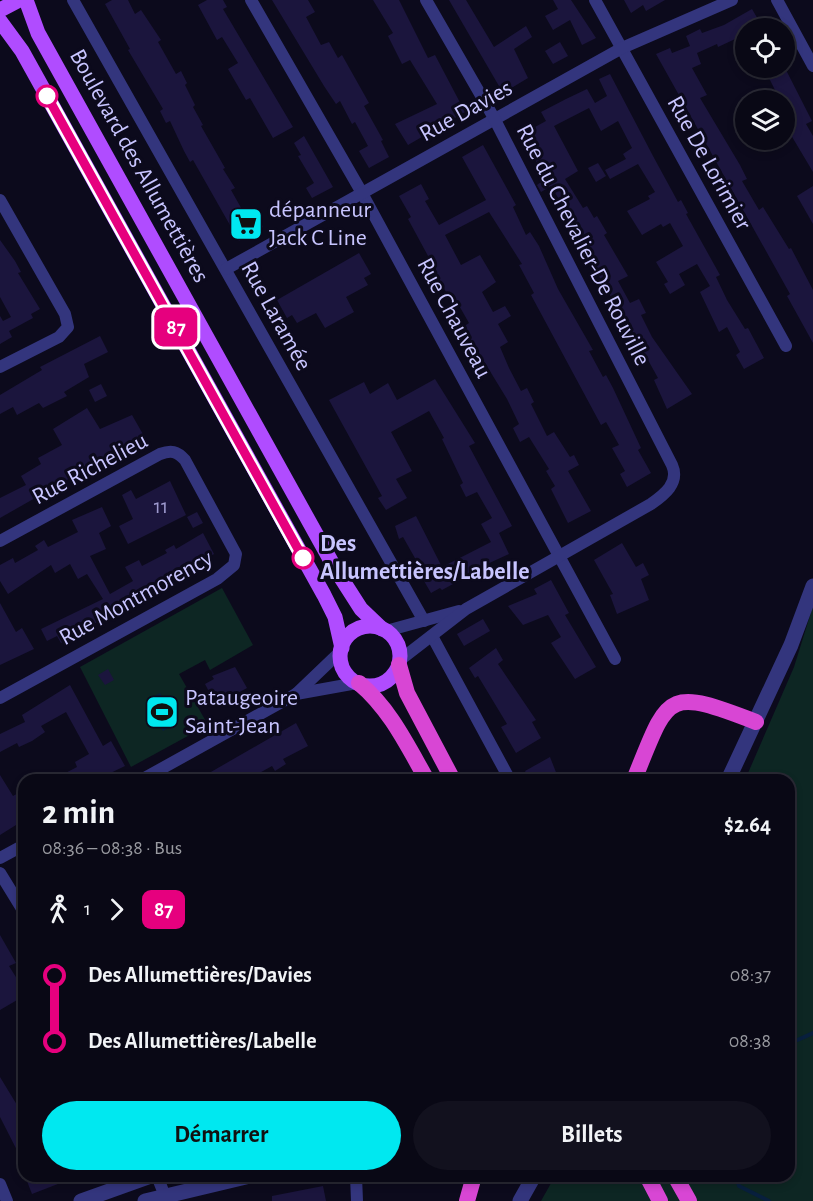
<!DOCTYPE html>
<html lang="fr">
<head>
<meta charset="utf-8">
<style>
  :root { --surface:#090815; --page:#12111e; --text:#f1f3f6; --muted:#999aa0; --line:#292934; --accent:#00e8f0 }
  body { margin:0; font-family:"Alegreya Sans",sans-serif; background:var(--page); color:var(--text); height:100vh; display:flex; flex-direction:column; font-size:22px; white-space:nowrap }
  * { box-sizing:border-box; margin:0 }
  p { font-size:20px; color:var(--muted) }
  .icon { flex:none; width:33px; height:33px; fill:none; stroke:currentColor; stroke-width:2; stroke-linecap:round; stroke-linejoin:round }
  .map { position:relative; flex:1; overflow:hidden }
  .side { position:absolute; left:18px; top:774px; width:777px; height:408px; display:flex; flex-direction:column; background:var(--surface); border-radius:18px; box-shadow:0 3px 9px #0003,0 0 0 2px var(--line) }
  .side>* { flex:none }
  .badge { padding:0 12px; border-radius:9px; font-size:21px; line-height:39px }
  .tools { position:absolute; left:735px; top:18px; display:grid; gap:12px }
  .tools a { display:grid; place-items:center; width:60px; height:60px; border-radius:50%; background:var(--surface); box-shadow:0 3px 9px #0003,0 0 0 2px var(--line); font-size:30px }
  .map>.badge { position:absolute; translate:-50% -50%; box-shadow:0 0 0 3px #fff }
  .legs { display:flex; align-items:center; gap:9px; height:66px; padding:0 24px; font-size:20px }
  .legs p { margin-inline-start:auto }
  .summary { display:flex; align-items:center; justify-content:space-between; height:102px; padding:0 24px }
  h1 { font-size:33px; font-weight:700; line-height:45px }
  .action { display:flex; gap:12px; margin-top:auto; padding:12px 24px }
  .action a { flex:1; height:69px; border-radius:36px; background:var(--accent); color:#111; font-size:24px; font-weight:700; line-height:69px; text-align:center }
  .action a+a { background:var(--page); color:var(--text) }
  ul { padding:0 24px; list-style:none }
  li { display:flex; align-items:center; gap:21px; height:66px; font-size:22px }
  li i { display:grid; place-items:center; width:9px; height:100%; margin:0 8px; background:currentColor }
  li i::after { content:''; width:15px; height:15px; margin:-8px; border:4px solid; border-radius:50%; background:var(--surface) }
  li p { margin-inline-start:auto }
  li:first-child i { background:linear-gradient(#0000 50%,currentColor 0) }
  li:last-child i { background:linear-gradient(currentColor 50%,#0000 0) }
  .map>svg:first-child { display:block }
  .green { fill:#0d2623 }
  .water { fill:#081f3d }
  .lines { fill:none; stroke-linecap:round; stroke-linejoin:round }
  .stream { stroke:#081f3d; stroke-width:4 }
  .building { fill:#1b153d }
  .minor { stroke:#33357d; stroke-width:12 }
  .tertiary { stroke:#33357d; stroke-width:15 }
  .primary { stroke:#b04cff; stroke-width:15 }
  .trunk { stroke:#d846d4; stroke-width:16 }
  .line-1-casing { stroke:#fff; stroke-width:14 }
  .line-1 { stroke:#e6007e; stroke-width:9 }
  .stop-1-dot { fill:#fff; stroke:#e6007e; stroke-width:3 }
  .labels { text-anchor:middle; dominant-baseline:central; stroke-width:6; stroke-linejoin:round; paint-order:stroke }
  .number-label { font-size:21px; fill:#9d99ce }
  .street-label { font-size:24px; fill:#c8c5ff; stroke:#0c0a1c }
  .poi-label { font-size:24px; fill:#c8c5ff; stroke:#0c0a1c; text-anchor:start }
  .stop-label { font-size:24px; font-weight:bold; fill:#c8c5ff; stroke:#0c0a1c; text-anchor:start }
</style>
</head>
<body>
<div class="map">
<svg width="813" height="1201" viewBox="0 0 813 1201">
  <rect width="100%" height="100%" fill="#0c0a1c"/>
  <g class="green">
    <polygon points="222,588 253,645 210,670 205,660 179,674 208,725 131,767 80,667"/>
    <polygon points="813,606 813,1201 541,1201 555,1176 789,1176 789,780 745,780 794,667"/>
  </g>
  <polygon class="water" points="160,693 177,723 163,731 146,701"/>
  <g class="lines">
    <g class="stream">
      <polyline points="789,1048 793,1042 813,1033"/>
      <polyline points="736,1176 739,1186 769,1201"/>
    </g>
  </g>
  <g class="building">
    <polygon points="112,0 128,0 135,14 141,10 161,40 158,42 176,74 181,71 187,83 185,85 195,105 193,107 203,125 201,126 225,168 223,169 235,188 231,190 244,213 247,212 253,222 259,218 263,227 239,241 193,160 190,162 184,151 170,121 166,123 160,111 163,109 128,50 130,49 105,4"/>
    <polygon points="207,0 223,0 227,7 223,9 293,127 273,138 250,98 246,100 228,69 238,63 222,37 217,40 198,5"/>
    <polygon points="272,0 308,0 315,12 306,17 321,45 329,42 338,58 342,55 369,103 364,106 383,140 381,141 389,157 369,168 359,151 368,146 355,122 352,124 340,101 336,104 324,86"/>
    <polygon points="373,0 399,0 428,58 435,55 465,112 408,145 395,124 437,104 410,60 402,64 388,36 393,33"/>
    <polygon points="449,0 466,0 494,47 526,26 532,37 514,49 528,78 503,93"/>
    <polygon points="553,0 571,0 596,38 582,45 570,20 553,30 545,16 558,9"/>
    <polygon points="624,0 665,0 646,11 643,5 631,13"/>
    <polygon points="752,9 763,28 746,28 746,34 718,47 717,44 697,53 701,64 692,68 707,95 700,98 740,165 747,179 742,181 759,210 763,207 789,249 791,248 813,290 813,343 787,296 790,294 656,54 670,48 672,53 690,46 686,36 700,29 702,33 724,25"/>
    <polygon points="560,42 568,56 553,64 545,51"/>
    <polygon points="764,68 785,68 812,121 806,124 813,136 813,172 788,130 784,132 784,114 788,112 784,100 776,92"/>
    <polygon points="610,74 653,156 678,202 681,200 688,213 686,214 720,275 716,277 727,300 745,329 748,328 764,358 744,369 736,355 740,352 727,327 719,332 700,292 710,286 697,264 679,274 685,285 670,294 664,284 668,282 656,262 683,246 670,223 663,227 661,224 642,235 627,211 650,199 648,196 655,192 638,164 610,179 605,170 626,159 623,154 632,148 618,121 601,131 589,108 554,126 578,171 565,179 583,208 587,206 594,218 597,216 607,233 604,235 628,276 618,281 630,303 639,299 646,313 641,315 652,337 692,394 667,409 654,380 658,378 628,324 624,326 608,291 583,250 569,216 551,186 541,192 537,185 545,179 522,134 546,121 541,112 566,99 587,89 595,103 607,96 599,79"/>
    <polygon points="304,136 333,187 312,198 306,188 314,183 298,156 301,155 294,143"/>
    <polygon points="483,145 516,205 513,207 526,235 530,232 539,246 558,289 593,350 589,351 603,377 606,375 613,388 641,448 638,450 651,473 627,487 620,474 625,471 612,448 619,445 606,422 601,425 531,295 534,293 519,265 522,264 489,212 445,235 461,265 480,255 496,282 482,292 493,312 505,306 511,316 498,324 508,342 500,347 509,368 521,391 527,388 534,402 531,404 547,436 554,432 570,457 574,455 579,465 568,471 591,511 568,523 551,489 555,486 546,471 549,469 529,437 520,442 513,428 519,424 507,399 463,327 469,323 453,295 449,297 432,268 434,267 408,219 411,217 399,196 421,184 429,199 425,201 439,225 486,200 462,157"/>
    <polygon points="598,163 606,176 596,182 588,168"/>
    <polygon points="813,186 813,224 797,196"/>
    <polygon points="0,240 15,261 21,272 18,273 40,309 31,314 33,318 9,331 12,337 0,344 0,316 3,321 11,317 0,297"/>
    <polygon points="359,253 371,274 364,278 368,285 346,297 354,312 325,328 316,313 297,323 292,315 287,318 277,300"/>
    <polygon points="100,336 108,352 84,364 89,377 64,392 67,396 43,408 39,403 17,415 13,407 0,414 0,395 42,370 40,367"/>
    <polygon points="435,379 475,443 469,446 512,526 499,533 509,554 485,565 489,572 469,582 466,577 442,590 440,588 431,593 417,569 420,567 403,537 399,539 395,526 416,516 442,567 491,542 481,524 492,518 477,492 466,497 460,485 463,483 442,439 444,438 429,411 391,432 412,471 396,479 407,498 386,510 378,498 382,496 329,400 364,382 370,394 388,383 397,400"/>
    <polygon points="101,384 107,396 95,402 89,390"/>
    <polygon points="87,408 100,429 132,415 144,436 0,518 0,498 26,485 21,476 41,464 38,458 62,445 53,429"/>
    <polygon points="170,481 186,515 128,544 119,526 133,519 122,495 131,490 136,499"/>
    <polygon points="102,507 111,526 99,533 106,549 90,556 110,594 133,581 125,567 139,560 142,566 167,553 165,550 174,545 176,549 203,533 214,554 61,643 57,636 47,641 41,629 103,599 87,574 78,579 70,564 55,573 51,565 8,594 0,581 0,565 13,558 15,563 38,550 35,546 44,540 48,547 78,532 72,520"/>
    <polygon points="197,512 203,523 193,528 187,517"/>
    <polygon points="622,543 636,567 643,563 649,575 641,579 649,600 617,614 610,595 613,594 594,560"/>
    <polygon points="551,580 569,613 565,615 596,667 575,679 551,643 561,637 548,615 523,625 508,606 537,594 534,589"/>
    <polygon points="0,603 16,632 22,628 34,649 0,665"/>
    <polygon points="483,619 490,631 464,646 457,634"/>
    <polygon points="496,648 503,660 498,664 536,720 532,722 541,738 516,753 501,727 507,724 478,676 475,678 469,668"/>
    <polygon points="235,667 247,688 216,705 205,684 214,679 212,676"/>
    <polygon points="108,669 114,680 105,685 98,675"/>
    <polygon points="70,685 103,746 111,741 125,766 96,780 52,780 77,767 75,762 89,754 66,712 41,726 45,732 32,741 19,747 17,743 0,752 0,734 25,722 22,715"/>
    <polygon points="296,723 308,746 283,759 286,764 275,771 272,766 247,780 239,780 237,776 230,780 197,780"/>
    <polygon points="550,757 559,780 530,780 525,771"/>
    <polygon points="0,775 13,796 24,790 24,820 0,835"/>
    <polygon points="0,935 16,963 9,966 24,990 24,996 0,1010"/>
    <polygon points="0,1077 17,1105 19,1104 24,1111 24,1164 0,1117"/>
    <polygon points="25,1176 76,1176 76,1177 32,1194"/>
    <polygon points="323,1186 326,1201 272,1201 272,1196"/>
  </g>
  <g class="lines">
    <g class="minor">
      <polyline points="73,0 424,621"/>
      <polyline points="251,0 362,193 615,659"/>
      <polyline points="595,0 786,346"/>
      <polyline points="777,0 813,66"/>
      <polyline points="0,200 65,314 68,327 59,337 0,367"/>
      <polyline points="226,269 622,48 732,0"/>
      <path d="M0,541L160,454C171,450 177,451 185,460L236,554L234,565L217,579L0,698"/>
      <polyline points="386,631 459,611"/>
      <polyline points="432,636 510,780"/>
      <path d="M400,660L466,609L651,504C664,495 680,483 672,465L494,118L426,0"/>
      <polyline points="296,694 357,683"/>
      <polyline points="141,780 296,694 341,651"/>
      <polyline points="0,858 24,845"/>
      <polyline points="0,873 24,912"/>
      <polyline points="157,1176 167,1201"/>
      <polyline points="356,1176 357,1201"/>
      <polyline points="0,1184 7,1201"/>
    </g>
    <g class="tertiary">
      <polyline points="728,780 791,645 813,586"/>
      <polyline points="81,1201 151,1176"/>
      <polyline points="145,1201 250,1176"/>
      <polyline points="520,1201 534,1176"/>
    </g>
    <g class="primary">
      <polyline points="26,0 38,33 336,570 361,609 382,629"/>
      <polyline points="0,10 19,0"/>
      <polyline points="0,21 22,51 324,595 335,617 342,648"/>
      <circle cx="370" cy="656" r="30"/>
    </g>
    <g class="trunk">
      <polyline points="399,665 407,693 453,780"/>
      <path d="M359,683C390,709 407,745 427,780"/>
      <path d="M634,780C669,693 665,687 756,722"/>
      <polyline points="647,1176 660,1201"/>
      <polyline points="675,1176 689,1201"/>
      <polyline points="467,1201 474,1176"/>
    </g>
  </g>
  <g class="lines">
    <defs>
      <polyline id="line-1" points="47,96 303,558"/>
    </defs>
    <use href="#line-1" class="line-1-casing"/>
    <use href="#line-1" class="line-1"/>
  </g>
  <defs>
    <symbol id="supermarket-square" viewBox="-11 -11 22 22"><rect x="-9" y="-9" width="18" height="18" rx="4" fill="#00e8f0" stroke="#0c0a1c"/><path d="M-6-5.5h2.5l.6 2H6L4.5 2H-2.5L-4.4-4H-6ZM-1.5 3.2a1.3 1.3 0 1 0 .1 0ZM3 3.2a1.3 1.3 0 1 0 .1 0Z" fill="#111"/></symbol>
    <symbol id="stadium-square" viewBox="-11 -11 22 22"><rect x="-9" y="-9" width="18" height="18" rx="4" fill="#00e8f0" stroke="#0c0a1c"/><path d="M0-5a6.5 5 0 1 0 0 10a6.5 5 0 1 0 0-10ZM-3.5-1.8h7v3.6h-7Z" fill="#111"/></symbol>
  </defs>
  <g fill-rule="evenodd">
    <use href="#supermarket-square" x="227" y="205" width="38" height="38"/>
    <use href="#stadium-square" x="143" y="693" width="38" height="38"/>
  </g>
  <g class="stop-1-dot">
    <circle cx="47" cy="96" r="10"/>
    <circle cx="303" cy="558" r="10"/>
  </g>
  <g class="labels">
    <g class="number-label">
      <text x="161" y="506">11</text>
    </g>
    <g class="street-label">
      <text transform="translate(466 111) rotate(-29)">Rue Davies</text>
      <text transform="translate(709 163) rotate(61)">Rue De Lorimier</text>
      <text transform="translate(139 166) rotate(61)">Boulevard des Allumettières</text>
      <text transform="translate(583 245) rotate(63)">Rue du Chevalier-De Rouville</text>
      <text transform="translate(276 316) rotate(61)">Rue Laramée</text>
      <text transform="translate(454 318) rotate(62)">Rue Chauveau</text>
      <text transform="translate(90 469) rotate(-28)">Rue Richelieu</text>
      <text transform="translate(136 598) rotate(-29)">Rue Montmorency</text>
    </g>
    <g class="poi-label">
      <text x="269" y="210">dépanneur<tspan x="269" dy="28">Jack C Line</tspan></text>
      <text x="185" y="698">Pataugeoire<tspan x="185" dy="28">Saint-Jean</tspan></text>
    </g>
    <g class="stop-label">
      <text x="320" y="544">Des<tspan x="320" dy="28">Allumettières/Labelle</tspan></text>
    </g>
  </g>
</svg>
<div class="tools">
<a><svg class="icon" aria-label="locate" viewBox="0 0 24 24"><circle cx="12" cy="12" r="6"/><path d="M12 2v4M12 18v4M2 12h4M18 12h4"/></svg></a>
<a><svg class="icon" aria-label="layers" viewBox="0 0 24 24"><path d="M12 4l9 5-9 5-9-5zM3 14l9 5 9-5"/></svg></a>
</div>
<b class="badge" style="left:176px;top:327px;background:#e6007e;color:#fff">87</b>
<section class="side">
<div class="summary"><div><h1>2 min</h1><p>08:36 – 08:38 · Bus</p></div><b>$2.64</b></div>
<div class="legs"><svg class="icon" aria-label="walk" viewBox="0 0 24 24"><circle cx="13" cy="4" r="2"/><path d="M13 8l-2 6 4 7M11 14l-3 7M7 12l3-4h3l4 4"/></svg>1<svg class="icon" aria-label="forward" viewBox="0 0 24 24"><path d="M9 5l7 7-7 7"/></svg><b class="badge" style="background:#e6007e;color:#fff">87</b></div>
<ul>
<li><i style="color:#e6007e"></i><b>Des Allumettières/Davies</b><p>08:37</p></li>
<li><i style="color:#e6007e"></i><b>Des Allumettières/Labelle</b><p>08:38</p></li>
</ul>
<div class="action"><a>Démarrer</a><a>Billets</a></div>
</section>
</div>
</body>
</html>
